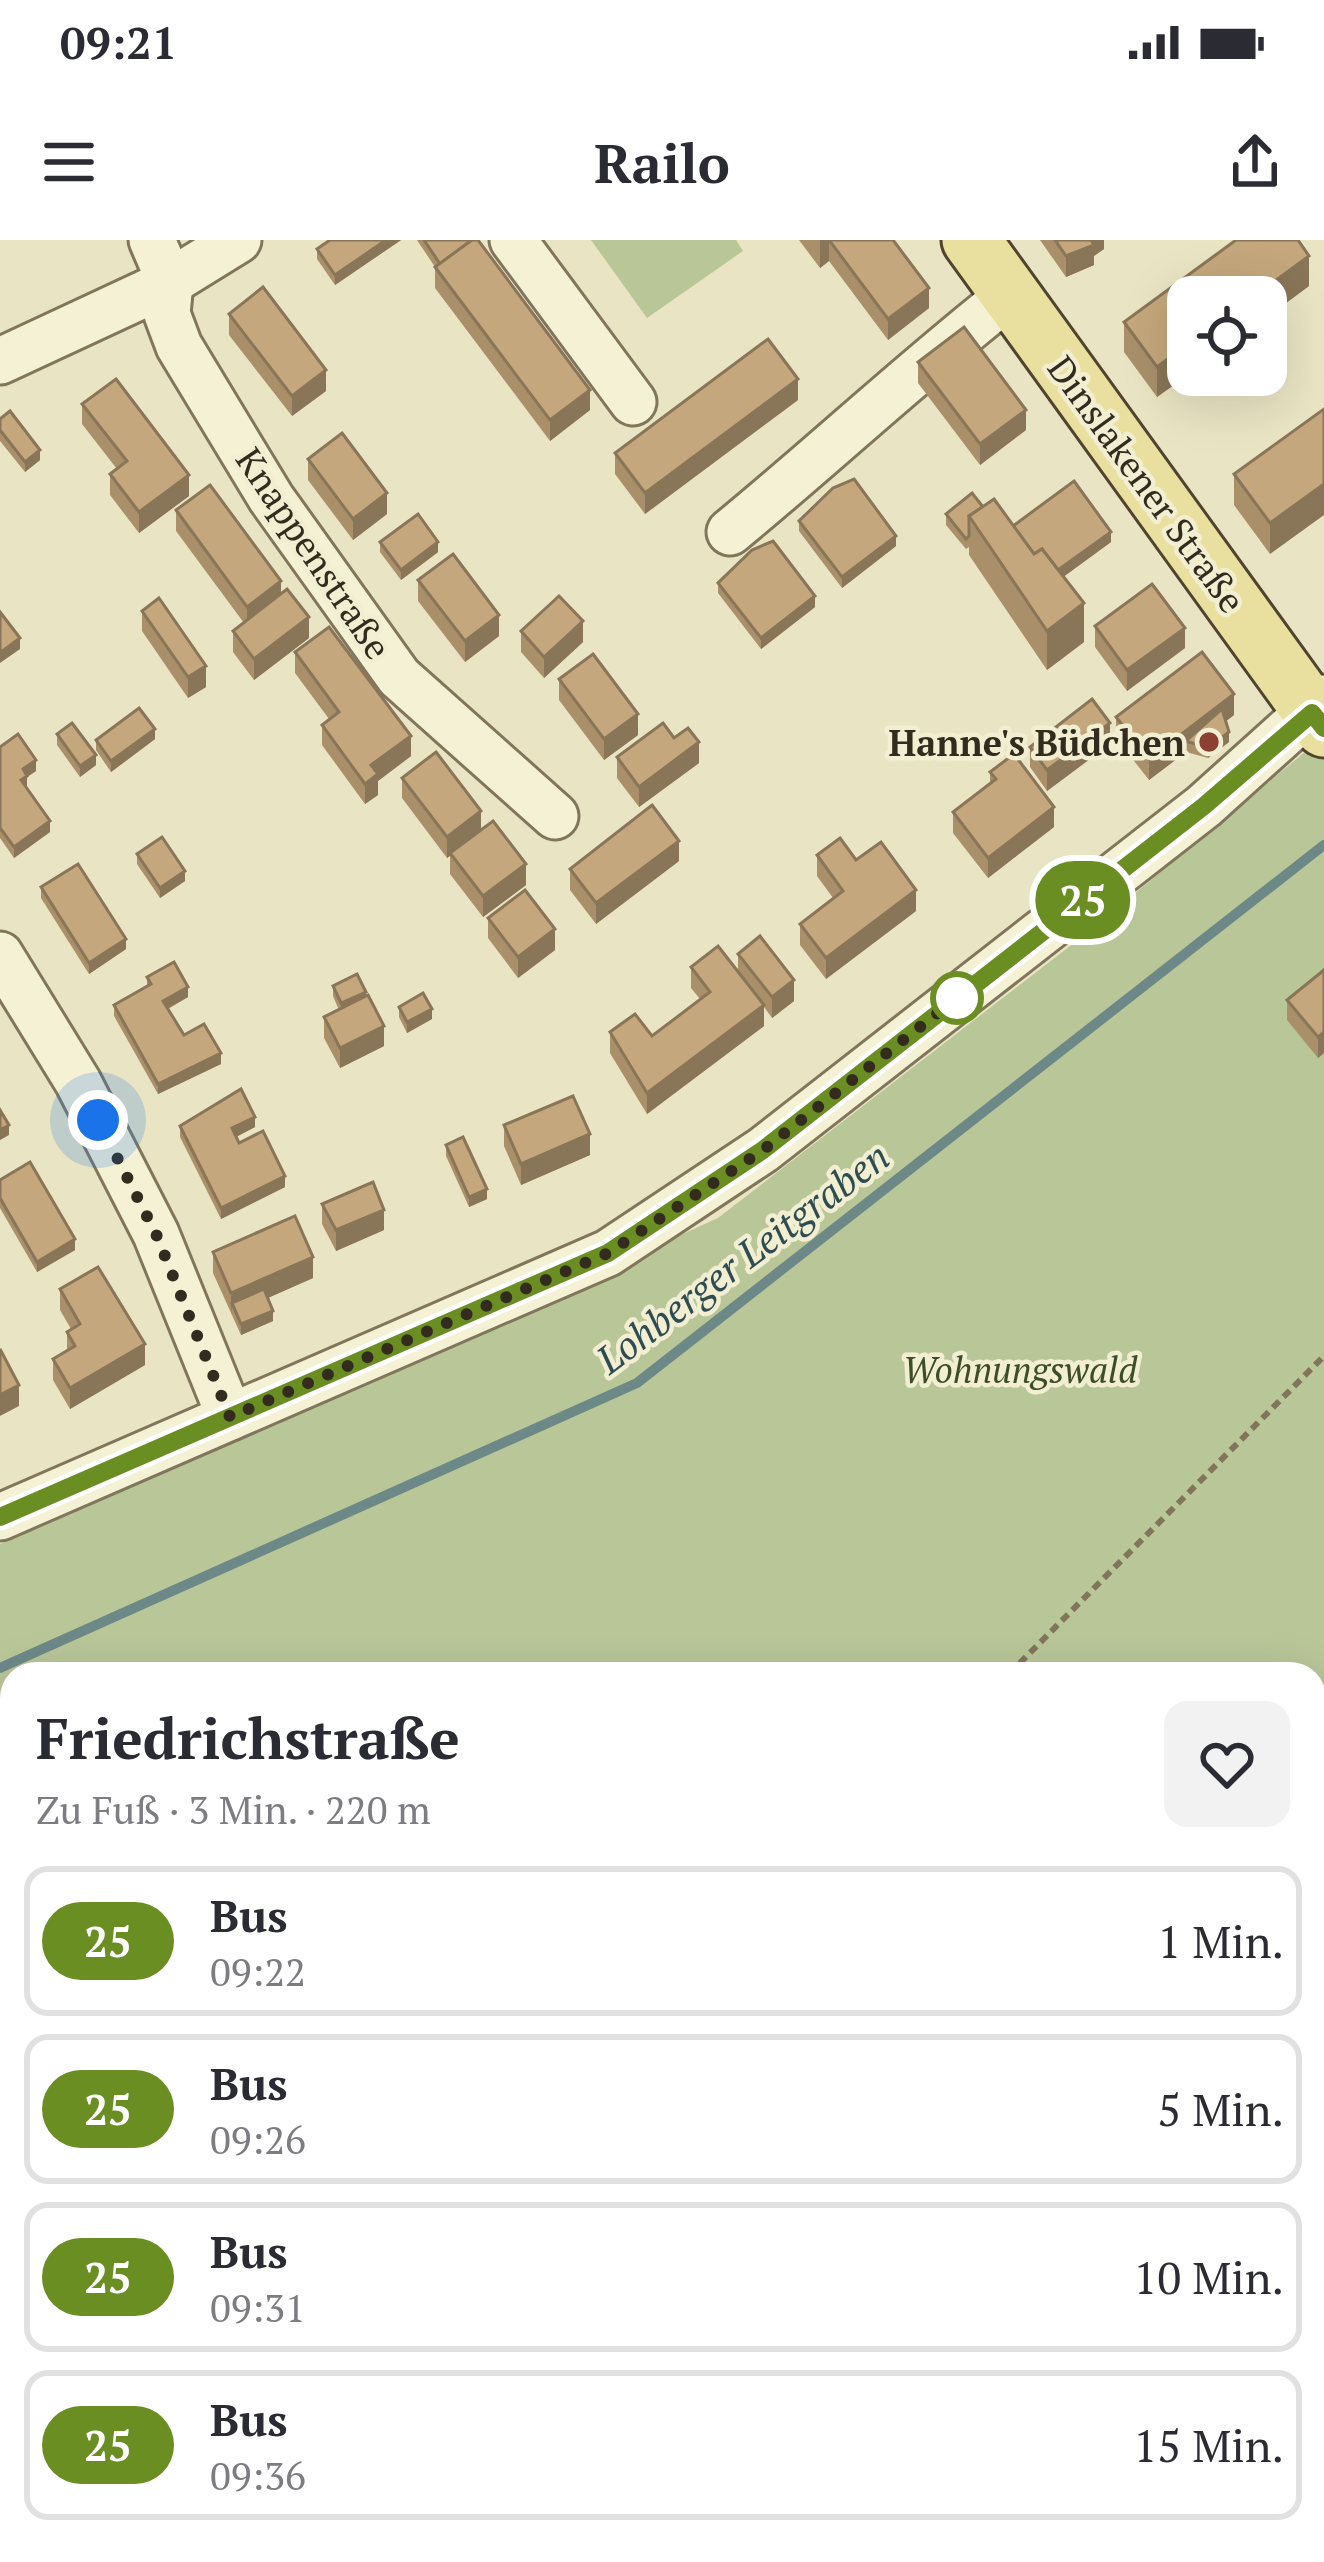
<!DOCTYPE html>
<html lang="de">
<head>
<meta charset="utf-8">
<style>
  :root { --surface:#fff; --page:#f2f2f3; --text:#2b2b33; --muted:#7c7c81; --line:#e1e1e2 }
  body { margin:0; font-family:"PT Serif",serif; background:var(--page); color:var(--text); height:100vh; display:flex; flex-direction:column; font-size:45px; white-space:nowrap }
  * { box-sizing:border-box; margin:0 }
  p { font-size:39px; color:var(--muted) }
  .icon { flex:none; width:66px; height:66px; fill:none; stroke:currentColor; stroke-width:2; stroke-linecap:round; stroke-linejoin:round }
  .map { position:relative; flex:1; overflow:hidden }
  .sheet { position:absolute; left:0px; top:1422px; width:1326px; height:900px; display:flex; flex-direction:column; background:var(--surface); border-radius:36px 36px 0 0; box-shadow:0 12px 48px #0002 }
  .sheet>* { flex:none }
  .badge { padding:0 24px; border-radius:39px; font-size:42px; line-height:78px }
  .buttons { position:absolute; left:1167px; top:36px; display:grid; gap:24px }
  .buttons a { display:grid; place-items:center; width:120px; height:120px; border-radius:24px; background:var(--surface); box-shadow:0 12px 48px #0002; font-size:60px }
  .you { position:absolute; width:60px; height:60px; margin:-30px; border:9px solid #fff; border-radius:50%; background:#1a73e8; box-shadow:0 0 0 18px #1a73e833 }
  .map>.badge { position:absolute; translate:-50% -50%; box-shadow:0 0 0 6px #fff }
  .round { display:grid; place-items:center; flex:none; width:126px; height:126px; border-radius:24px; background:var(--page) }
  .summary { display:flex; align-items:center; justify-content:space-between; height:204px; padding:0 36px }
  h1 { font-size:57px; font-weight:600; line-height:90px }
  ul { padding:0; list-style:none }
  li { display:flex; align-items:center; gap:36px; height:150px; margin:0 24px 18px; padding:0 12px; border:6px solid var(--line); border-radius:24px }
  li div { flex:1 }
  li b { display:block; font-size:45px }
  li em { font-style:normal }
  li .badge { min-width:132px; font-weight:700; text-align:center }
  .status { display:flex; justify-content:space-between; align-items:center; height:84px; padding:0 60px; background:var(--surface); direction:ltr }
  .status svg { height:33px; fill:currentColor }
  header { display:flex; justify-content:space-between; align-items:center; height:156px; padding:0 36px; background:var(--surface); font-size:54px; font-weight:600 }
  .map>svg:first-child { display:block }
  .green { fill:#b9c698; fill-rule:evenodd }
  .lines { fill:none; stroke-linecap:round; stroke-linejoin:round }
  .stream { stroke:#6d8987; stroke-width:10 }
  .minor-casing { stroke:#81765c; stroke-width:51 }
  .major-casing { stroke:#50442f; stroke-width:63 }
  .path { stroke:#81765c; stroke-width:6; stroke-dasharray:9 6; stroke-linecap:butt }
  .minor { stroke:#f5f1d5; stroke-width:45 }
  .major { stroke:#e9df9e; stroke-width:57 }
  .wall { fill:#a9906b }
  .shaded-wall { fill:#897557 }
  .building { fill:#c4a77c; stroke:#897557; stroke-width:3 }
  .line-casing { stroke:#fff; stroke-width:27 }
  .line { stroke:#6b8e23; stroke-width:18 }
  .walk { stroke:#332c1e; stroke-width:12; stroke-dasharray:0 21.6 }
  .poi-dot { fill:#8a4132; stroke:#f1eed2; stroke-width:4.5 }
  .stop-dot { fill:#fff; stroke:#6b8e23; stroke-width:6 }
  .labels { text-anchor:middle; dominant-baseline:central; stroke-width:9; stroke-linejoin:round; paint-order:stroke }
  .street-label { font-size:36px; fill:#332c1e; stroke:#f1eed2 }
  .poi-label { font-size:36px; font-weight:bold; fill:#332c1e; stroke:#f1eed2; text-anchor:end }
  .park-label { font-size:36px; font-style:italic; fill:#3d4d27; stroke:#f1eed2 }
  .water-label { font-size:39px; font-style:italic; fill:#2f4d51; stroke:#f1eed2 }
</style>
</head>
<body>
<div class="status"><b>09:21</b><svg viewBox="0 0 49 12"><path d="M0 12V9h3v3zM5 12V6h3v6zM10 12V3h3v9zM15 12V0h3v12zM26 1h20v11H26zM47 4h2v5h-2z"/></svg></div>
<header><svg class="icon" aria-label="menu" viewBox="0 0 24 24"><path d="M4 6h16M4 12h16M4 18h16"/></svg>Railo<svg class="icon" aria-label="share" viewBox="0 0 24 24"><path d="M12 15V3M7 8l5-5 5 5M5 13v7h14v-7"/></svg></header>
<div class="map">
<svg width="1324" height="2322" viewBox="0 0 1324 2322">
  <rect width="100%" height="100%" fill="#e9e4c3"/>
  <g class="green">
    <polygon points="591,0 736,0 743,11 647,78"/>
    <path d="M1324,496V2322H0V1304L718,978L1092,689ZM12,1434H1314V2310H12Z"/>
  </g>
  <g class="lines">
    <polyline class="stream" points="0,1428 637,1143 1324,605"/>
    <defs>
      <g id="minor">
        <polyline points="152,0 170,42 167,74 179,106 271,258 399,437 555,576"/>
        <polyline points="513,0 633,162"/>
        <polyline points="0,121 170,42 238,0"/>
        <path d="M730,292C825,214 914,130 1011,54"/>
        <polyline points="0,715 78,842 156,994 230,1177"/>
        <polyline points="0,1277 608,1013 763,910 1204,566 1324,458"/>
      </g>
      <polyline id="major" points="971,0 1324,488"/>
    </defs>
    <use href="#minor" class="minor-casing"/>
    <use href="#major" class="major-casing"/>
    <g class="path">
      <polyline points="1009,1434 1324,1116"/>
      <polyline points="0,1813 12,1809"/>
    </g>
    <use href="#minor" class="minor"/>
    <use href="#major" class="major"/>
  </g>
  <g class="wall">
    <polygon points="401,0 335,45 317,19 317,9"/>
    <polygon points="417,0 478,0 590,170 550,201 435,48 435,27"/>
    <polygon points="799,0 893,0 929,68 888,100 829,21 820,28"/>
    <polygon points="1040,0 1104,0 1104,9 1094,16 1094,25 1066,37"/>
    <polygon points="1309,46 1157,157 1124,112 1124,82"/>
    <polygon points="229,74 326,151 292,176 229,95"/>
    <polygon points="918,122 1026,190 980,225 918,143"/>
    <polygon points="798,160 645,274 615,234 615,213"/>
    <polygon points="82,164 189,256 139,293 110,255 110,234 117,229 82,184"/>
    <polygon points="1324,169 1270,314 1234,265 1234,234"/>
    <polygon points="0,179 40,220 25,232 0,201"/>
    <polygon points="308,219 387,274 353,300 308,240"/>
    <polygon points="983,267 1013,286 1111,302 1063,337 1084,402 1047,430 969,315 969,307 966,309 946,285 946,274"/>
    <polygon points="176,270 281,354 309,398 254,440 233,412 233,391 244,383 176,291"/>
    <polygon points="799,281 896,306 842,348 799,291"/>
    <polygon points="380,302 438,312 401,340 380,312"/>
    <polygon points="418,340 499,396 465,422 418,361"/>
    <polygon points="718,343 815,367 761,409 718,353"/>
    <polygon points="142,371 206,447 188,458 142,391"/>
    <polygon points="1095,386 1185,408 1127,451 1095,407"/>
    <polygon points="521,391 583,402 544,438 521,412"/>
    <polygon points="295,412 411,516 378,541 378,555 365,564 322,505 322,485 329,479 295,433"/>
    <polygon points="559,439 638,495 604,520 559,460"/>
    <polygon points="1234,475 1226,481 1229,502 1208,518 1186,512 1149,540 1116,498 1116,477"/>
    <polygon points="57,494 96,525 80,537 57,505"/>
    <polygon points="674,498 699,523 639,567 617,538 617,517"/>
    <polygon points="155,499 111,532 96,510 96,500"/>
    <polygon points="1110,504 1047,551 1030,527 1030,507"/>
    <polygon points="0,507 36,531 27,537 26,547 50,592 14,618 0,598"/>
    <polygon points="990,532 1054,587 988,638 953,593 953,572 990,544"/>
    <polygon points="402,538 481,590 526,645 483,677 450,634 450,616 447,618 402,558"/>
    <polygon points="137,614 185,641 160,658 137,624"/>
    <polygon points="817,615 856,620 916,671 826,739 800,705 800,684 833,658 817,636"/>
    <polygon points="679,621 596,684 570,650 570,629"/>
    <polygon points="41,647 126,709 89,734 41,658"/>
    <polygon points="488,678 555,710 518,738 488,698"/>
    <polygon points="738,714 794,761 772,778 764,767 764,786 647,874 610,813 610,792 652,796 700,759 691,748 691,727 738,732"/>
    <polygon points="1324,730 1324,813 1318,818 1287,780 1287,760"/>
    <polygon points="147,737 188,757 168,769 184,795 221,824 158,854 114,776 114,765 147,746"/>
    <polygon points="333,746 366,756 384,806 340,828 324,798 324,777 339,770 333,756"/>
    <polygon points="399,767 432,779 407,793 399,777"/>
    <polygon points="504,885 590,915 521,945 504,906"/>
    <polygon points="180,886 255,887 236,897 239,903 285,947 221,979 180,897"/>
    <polygon points="446,905 487,959 469,967 446,916"/>
    <polygon points="0,940 75,1010 37,1032 0,968"/>
    <polygon points="322,964 384,990 336,1011 322,984"/>
    <polygon points="213,1012 313,1038 268,1058 273,1081 241,1095 213,1033"/>
    <polygon points="60,1049 145,1125 70,1169 53,1140 53,1119 67,1110 67,1092 71,1089 60,1070"/>
  </g>
  <g class="shaded-wall">
    <polygon points="386,0 401,0 335,45 335,35"/>
    <polygon points="820,0 857,0 829,0 829,21 820,28"/>
    <polygon points="1090,0 1104,0 1104,9 1094,16 1094,25 1066,37 1066,16"/>
    <polygon points="1309,16 1309,46 1266,78 1266,57 1253,57"/>
    <polygon points="929,48 929,68 888,100 888,79"/>
    <polygon points="1188,104 1188,135 1157,157 1157,127"/>
    <polygon points="326,130 326,151 292,176 292,156"/>
    <polygon points="798,139 798,160 645,274 645,253"/>
    <polygon points="590,150 590,170 550,201 550,180"/>
    <polygon points="1026,170 1026,190 980,225 980,204"/>
    <polygon points="40,210 40,220 25,232 25,222"/>
    <polygon points="189,235 189,256 139,293 139,272"/>
    <polygon points="1324,244 1324,275 1270,314 1270,283"/>
    <polygon points="387,253 387,274 353,300 353,279"/>
    <polygon points="1111,292 1111,302 1044,351 1044,341"/>
    <polygon points="896,296 896,306 842,348 842,337"/>
    <polygon points="438,302 438,312 401,340 401,330"/>
    <polygon points="281,341 281,362 247,388 247,367"/>
    <polygon points="815,356 815,367 761,409 761,398"/>
    <polygon points="1084,363 1084,402 1047,430 1047,391"/>
    <polygon points="499,375 499,396 465,422 465,401"/>
    <polygon points="309,377 309,398 254,440 254,419"/>
    <polygon points="583,381 583,402 544,438 544,417"/>
    <polygon points="1185,388 1185,408 1127,451 1127,430"/>
    <polygon points="20,398 20,409 0,423 0,413"/>
    <polygon points="206,426 206,447 188,458 188,437"/>
    <polygon points="1234,454 1234,475 1196,504 1186,501 1186,512 1149,540 1149,519"/>
    <polygon points="638,474 638,495 604,520 604,499"/>
    <polygon points="1110,483 1110,504 1047,551 1047,530"/>
    <polygon points="155,489 155,499 111,532 111,521"/>
    <polygon points="1229,492 1229,502 1208,518 1208,508"/>
    <polygon points="411,496 411,516 378,541 378,555 365,564 365,544 371,525"/>
    <polygon points="699,502 699,523 639,567 639,547"/>
    <polygon points="96,515 96,525 80,537 80,526"/>
    <polygon points="36,520 36,531 27,537 27,546 21,550 23,529"/>
    <polygon points="1054,567 1054,587 988,638 988,618"/>
    <polygon points="481,571 481,592 447,618 447,597"/>
    <polygon points="50,581 50,592 14,618 14,607"/>
    <polygon points="679,601 679,621 596,684 596,663"/>
    <polygon points="526,624 526,645 483,677 483,656"/>
    <polygon points="185,631 185,641 160,658 160,648"/>
    <polygon points="916,650 916,671 826,739 826,718"/>
    <polygon points="555,689 555,710 518,738 518,717"/>
    <polygon points="126,699 126,709 89,734 89,723"/>
    <polygon points="794,740 794,761 772,778 772,757"/>
    <polygon points="188,747 188,757 163,771 163,761"/>
    <polygon points="366,752 366,762 341,774 341,763"/>
    <polygon points="764,765 764,786 647,874 647,853"/>
    <polygon points="432,769 432,779 407,793 407,782"/>
    <polygon points="384,786 384,806 340,828 340,808"/>
    <polygon points="1324,792 1324,813 1318,818 1318,797"/>
    <polygon points="221,813 221,824 158,854 158,844"/>
    <polygon points="255,877 255,887 232,899 232,888"/>
    <polygon points="9,885 9,895 0,900 0,890"/>
    <polygon points="590,894 590,915 521,945 521,924"/>
    <polygon points="285,936 285,947 221,979 221,968"/>
    <polygon points="487,949 487,959 469,967 469,957"/>
    <polygon points="384,970 384,990 336,1011 336,990"/>
    <polygon points="75,999 75,1010 37,1032 37,1022"/>
    <polygon points="313,1017 313,1038 236,1072 232,1063 231,1074 231,1053"/>
    <polygon points="273,1071 273,1081 241,1095 241,1084"/>
    <polygon points="145,1104 145,1125 70,1169 70,1148"/>
    <polygon points="19,1145 19,1166 0,1176 0,1155"/>
  </g>
  <g class="building">
    <polygon points="330,0 386,0 335,35 317,9"/>
    <polygon points="424,0 472,0 440,24"/>
    <polygon points="472,0 478,0 590,150 550,180 435,27"/>
    <polygon points="829,0 893,0 929,48 888,79"/>
    <polygon points="1055,0 1091,0 1094,5 1066,16"/>
    <polygon points="1236,0 1298,0 1309,16 1253,57 1188,57 1188,104 1157,127 1124,82"/>
    <polygon points="263,47 326,130 292,156 229,74"/>
    <polygon points="964,87 1026,170 980,204 918,122"/>
    <polygon points="768,99 798,139 645,253 615,213"/>
    <polygon points="116,139 189,235 139,272 110,234 127,221 82,164"/>
    <polygon points="1324,169 1324,244 1270,283 1234,234"/>
    <polygon points="10,171 40,210 25,222 0,190 0,179"/>
    <polygon points="342,193 387,253 353,279 308,219"/>
    <polygon points="854,239 896,296 842,337 799,281 833,248"/>
    <polygon points="1074,241 1111,292 1058,330 1042,309 1034,314 1013,286"/>
    <polygon points="210,245 281,341 247,367 176,270"/>
    <polygon points="972,253 983,267 969,276 969,296 966,299 946,274"/>
    <polygon points="994,259 1034,314 1042,309 1084,363 1047,391 969,276"/>
    <polygon points="418,274 438,302 401,330 380,302"/>
    <polygon points="773,301 815,356 761,398 718,343 752,310"/>
    <polygon points="453,314 499,375 465,401 418,340"/>
    <polygon points="1152,344 1185,388 1127,430 1095,386"/>
    <polygon points="287,349 309,377 254,419 233,391"/>
    <polygon points="559,356 583,381 544,417 521,391"/>
    <polygon points="159,358 206,426 188,437 142,371"/>
    <polygon points="0,372 20,398 0,413"/>
    <polygon points="329,387 411,496 371,525 378,534 365,544 322,485 339,472 295,412"/>
    <polygon points="1202,412 1234,454 1149,519 1116,477"/>
    <polygon points="593,414 638,474 604,499 559,439"/>
    <polygon points="1092,459 1110,483 1047,530 1030,507"/>
    <polygon points="139,468 155,489 111,521 96,500"/>
    <polygon points="1222,469 1229,492 1208,508 1186,501"/>
    <polygon points="72,483 96,515 80,526 57,494"/>
    <polygon points="663,483 674,498 688,488 699,502 639,547 617,517"/>
    <polygon points="18,494 36,520 23,529 27,536 21,540 50,581 14,607 0,588 0,507"/>
    <polygon points="436,512 481,571 447,597 402,538"/>
    <polygon points="1014,514 1054,567 988,618 953,572 996,539 990,532"/>
    <polygon points="652,565 679,601 596,663 570,629"/>
    <polygon points="493,581 526,624 483,656 450,613"/>
    <polygon points="162,597 185,631 160,648 137,614"/>
    <polygon points="840,598 856,620 881,602 916,650 826,718 800,684 843,651 817,615"/>
    <polygon points="78,624 126,699 89,723 41,647"/>
    <polygon points="525,650 555,689 518,717 488,678"/>
    <polygon points="760,696 794,740 772,757 738,714"/>
    <polygon points="718,706 764,765 647,853 610,792 635,774 652,796 710,752 691,727"/>
    <polygon points="174,722 188,747 163,761 184,795 204,784 221,813 158,844 114,765 151,744 147,737"/>
    <polygon points="1324,730 1324,792 1318,797 1287,760"/>
    <polygon points="357,734 366,752 341,763 333,746"/>
    <polygon points="423,753 432,769 407,782 399,767"/>
    <polygon points="368,755 384,786 340,808 324,777"/>
    <polygon points="241,849 255,877 232,888 239,903 263,891 285,936 221,968 180,886"/>
    <polygon points="573,856 590,894 521,924 504,885"/>
    <polygon points="0,870 9,885 0,890"/>
    <polygon points="463,897 487,949 469,957 446,905"/>
    <polygon points="30,922 75,999 37,1022 0,958 0,940"/>
    <polygon points="373,942 384,970 336,990 322,964"/>
    <polygon points="295,976 313,1017 231,1053 213,1012"/>
    <polygon points="98,1027 145,1104 70,1148 53,1119 75,1106 67,1092 80,1084 60,1049"/>
    <polygon points="264,1049 273,1071 241,1084 232,1063"/>
    <polygon points="0,1109 19,1145 0,1155"/>
  </g>
  <g class="lines">
    <defs>
      <polyline id="line" points="0,1277 608,1013 763,910 1204,566 1312,473 1324,488"/>
    </defs>
    <use href="#line" class="line-casing"/>
    <use href="#line" class="line"/>
    <polyline class="walk" points="98,880 156,994 230,1177 608,1013 763,910 962,754 957,758"/>
  </g>
  <circle class="poi-dot" cx="1209" cy="502" r="12"/>
  <circle class="stop-dot" cx="957" cy="758" r="24"/>
  <g class="labels">
    <g class="street-label">
      <text transform="translate(1147 244) rotate(54)">Dinslakener Straße</text>
      <text transform="translate(314 313) rotate(56)">Knappenstraße</text>
    </g>
    <g class="poi-label">
      <text x="1185" y="502">Hanne's Büdchen</text>
    </g>
    <g class="park-label">
      <text x="1020" y="1129">Wohnungswald</text>
    </g>
    <g class="water-label">
      <text transform="translate(742 1017) rotate(-37)">Lohberger Leitgraben</text>
    </g>
  </g>
</svg>
<div class="buttons">
<a><svg class="icon" aria-label="locate" viewBox="0 0 24 24"><circle cx="12" cy="12" r="6"/><path d="M12 2v4M12 18v4M2 12h4M18 12h4"/></svg></a>
</div>
<div class="you" style="left:98px;top:880px"></div>
<b class="badge" style="left:1083px;top:660px;background:#6b8e23;color:#fff">25</b>
<section class="sheet">
<div class="summary"><div><h1>Friedrichstraße</h1><p>Zu Fuß · 3 Min. · 220 m</p></div><a class="round"><svg class="icon" aria-label="heart" viewBox="0 0 24 24"><path d="M12 20l-8-8c-3-5 5-10 8-4 3-6 11-1 8 4z"/></svg></a></div>
<ul>
<li><span class="badge" style="background:#6b8e23;color:#fff">25</span><div><b>Bus</b><p>09:22</p></div><em>1 Min.</em></li>
<li><span class="badge" style="background:#6b8e23;color:#fff">25</span><div><b>Bus</b><p>09:26</p></div><em>5 Min.</em></li>
<li><span class="badge" style="background:#6b8e23;color:#fff">25</span><div><b>Bus</b><p>09:31</p></div><em>10 Min.</em></li>
<li><span class="badge" style="background:#6b8e23;color:#fff">25</span><div><b>Bus</b><p>09:36</p></div><em>15 Min.</em></li>
</ul>
</section>
</div>
</body>
</html>
